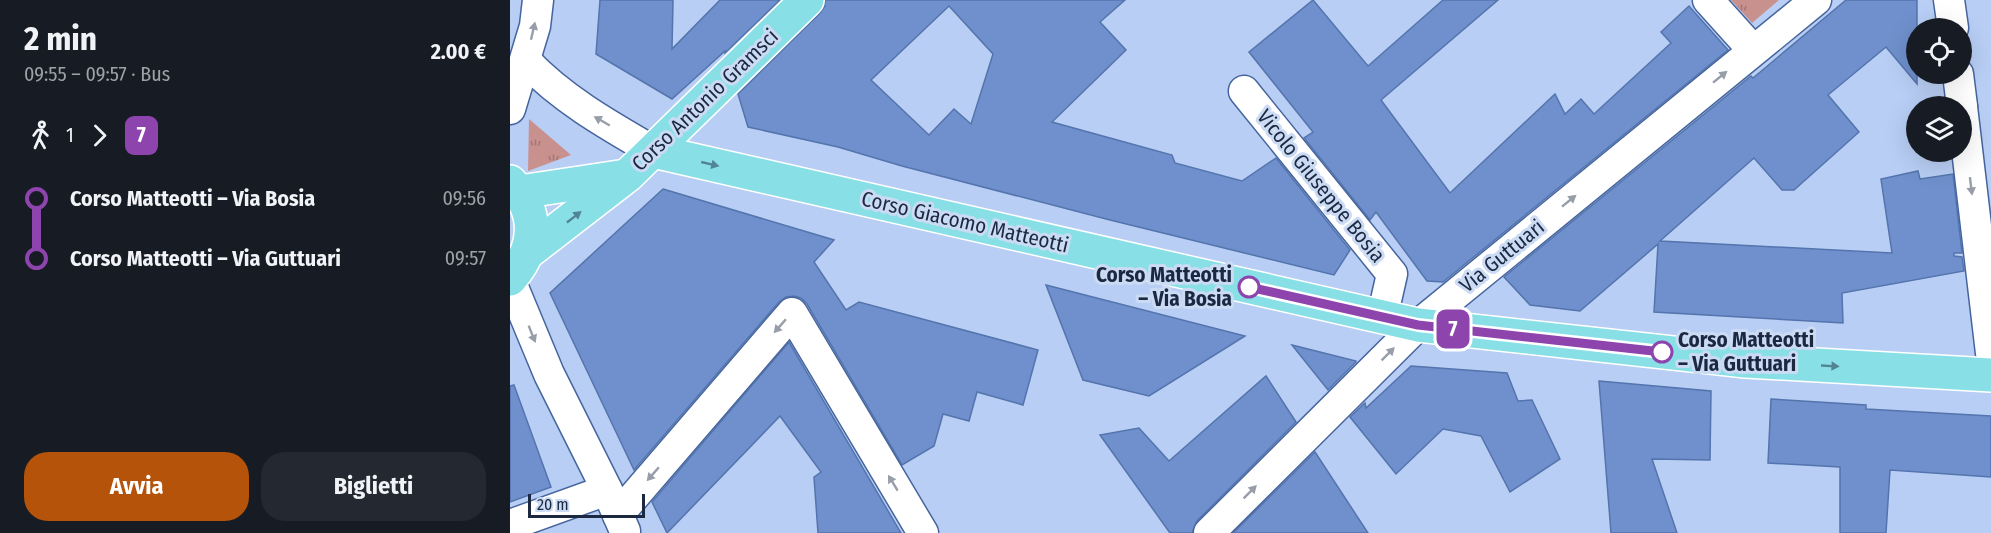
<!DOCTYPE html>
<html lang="it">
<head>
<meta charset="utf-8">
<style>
  :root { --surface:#171b24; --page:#242831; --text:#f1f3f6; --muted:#9ea1a6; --accent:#b45309 }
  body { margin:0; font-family:"Fira Sans Condensed",sans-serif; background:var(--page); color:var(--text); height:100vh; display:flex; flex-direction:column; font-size:22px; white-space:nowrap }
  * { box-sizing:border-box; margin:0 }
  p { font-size:20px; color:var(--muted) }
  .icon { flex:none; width:33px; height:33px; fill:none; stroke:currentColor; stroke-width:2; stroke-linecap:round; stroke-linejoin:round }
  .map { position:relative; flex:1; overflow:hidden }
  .details { display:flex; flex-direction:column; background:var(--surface); width:510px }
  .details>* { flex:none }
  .badge { padding:0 12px; border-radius:9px; font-size:21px; line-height:39px }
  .fabs { position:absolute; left:1396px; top:18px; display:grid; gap:12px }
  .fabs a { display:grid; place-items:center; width:66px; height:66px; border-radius:50%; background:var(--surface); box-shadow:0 6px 24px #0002; font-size:30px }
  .scale { position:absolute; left:18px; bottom:15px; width:117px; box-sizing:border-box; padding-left:6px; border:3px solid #1b2840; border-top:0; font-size:16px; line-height:21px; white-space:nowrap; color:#1b2840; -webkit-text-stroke:4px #ccdbf4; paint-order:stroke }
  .map>.badge { position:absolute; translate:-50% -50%; box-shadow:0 0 0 3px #fff }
  .legs { display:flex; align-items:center; gap:9px; height:66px; padding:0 24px; font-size:20px }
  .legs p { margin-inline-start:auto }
  .head { display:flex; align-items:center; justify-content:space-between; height:102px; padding:0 24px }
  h1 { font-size:33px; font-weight:700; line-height:45px }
  .button { display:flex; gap:12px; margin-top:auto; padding:12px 24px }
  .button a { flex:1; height:69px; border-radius:24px; background:var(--accent); color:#fff; font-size:24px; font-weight:700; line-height:69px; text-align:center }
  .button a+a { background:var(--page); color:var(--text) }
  ul { padding:0 24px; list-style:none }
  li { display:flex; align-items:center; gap:21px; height:60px; font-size:22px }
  li i { display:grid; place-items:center; width:9px; height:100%; margin:0 8px; background:currentColor }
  li i::after { content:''; width:15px; height:15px; margin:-8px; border:4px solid; border-radius:50%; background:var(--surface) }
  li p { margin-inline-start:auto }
  li:first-child i { background:linear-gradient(#0000 50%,currentColor 0) }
  li:last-child i { background:linear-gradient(currentColor 50%,#0000 0) }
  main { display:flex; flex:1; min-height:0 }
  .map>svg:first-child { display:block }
  .grass { fill:url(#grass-tufts) }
  .building { fill:#6f90cc; stroke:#5474ad; stroke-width:1.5; fill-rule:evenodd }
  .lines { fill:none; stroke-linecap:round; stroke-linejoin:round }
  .street-casing { stroke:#46659e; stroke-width:33 }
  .primary-casing { stroke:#fff; stroke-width:36 }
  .street { stroke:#fff; stroke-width:30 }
  .primary { stroke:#88e0e6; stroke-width:33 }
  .oneway { fill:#989ea9 }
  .oneway2 { fill:#528493 }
  .line-1-casing { stroke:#fff; stroke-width:14 }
  .line-1 { stroke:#8e44ad; stroke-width:9 }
  .stop-1-dot { fill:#fff; stroke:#8e44ad; stroke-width:3 }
  .labels { text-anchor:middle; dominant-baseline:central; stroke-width:6; stroke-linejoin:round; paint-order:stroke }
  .street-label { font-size:21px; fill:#1b2840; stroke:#ccdbf4 }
  .stop-label { font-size:21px; font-weight:bold; fill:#1b2840; stroke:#ccdbf4; text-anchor:end }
</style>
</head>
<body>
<main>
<section class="details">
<div class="head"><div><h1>2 min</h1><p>09:55 – 09:57 · Bus</p></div><b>2.00 €</b></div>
<div class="legs"><svg class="icon" aria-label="walk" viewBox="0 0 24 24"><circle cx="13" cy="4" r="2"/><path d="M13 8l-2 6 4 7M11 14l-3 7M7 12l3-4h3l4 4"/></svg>1<svg class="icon" aria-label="forward" viewBox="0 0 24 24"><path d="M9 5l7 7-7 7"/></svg><b class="badge" style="background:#8e44ad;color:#fff">7</b></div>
<ul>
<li><i style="color:#8e44ad"></i><b>Corso Matteotti – Via Bosia</b><p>09:56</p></li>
<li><i style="color:#8e44ad"></i><b>Corso Matteotti – Via Guttuari</b><p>09:57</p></li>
</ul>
<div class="button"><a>Avvia</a><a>Biglietti</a></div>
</section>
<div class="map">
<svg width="1481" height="533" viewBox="0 0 1481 533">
  <defs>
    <pattern id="grass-tufts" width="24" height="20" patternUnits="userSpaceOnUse" patternTransform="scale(1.5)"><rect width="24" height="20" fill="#c8918e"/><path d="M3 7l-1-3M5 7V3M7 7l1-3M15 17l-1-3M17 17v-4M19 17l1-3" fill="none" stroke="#a27675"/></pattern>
  </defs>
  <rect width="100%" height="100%" fill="#b8cef4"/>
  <g class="grass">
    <polygon points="1221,0 1269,0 1242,23"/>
    <polygon points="19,119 61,155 18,171"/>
  </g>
  <g class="building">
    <polygon points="90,0 163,0 162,49 210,0 270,0 215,53 215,51 162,99 86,54"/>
    <path d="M315,0H615L590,22L616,50L542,122L662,155L665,163L732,181L766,158L840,250L824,275L600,220L392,166L328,147L238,127L228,94L310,13L315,6ZM439,6L483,54L461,124L444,109L419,135L361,80Z"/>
    <polygon points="803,0 858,66 933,0 988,0 871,100 940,193 1045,94 1055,114 1071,99 1084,114 1161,43 1151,32 1179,6 1218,50 933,282 917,281 866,212 860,220 794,138 803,132 739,52"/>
    <polygon points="1336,0 1407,0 1407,84 1376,47 1318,95 1349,132 1284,190 1272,190 1244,158 1150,241 1382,253 1371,179 1408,171 1410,179 1443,174 1452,253 1444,253 1444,256 1452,257 1454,271 1332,293 1333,323 1144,312 1148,244 1070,311 1020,305 994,277 1241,76 1243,78"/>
    <polygon points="153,189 324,240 304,262 336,310 349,302 528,350 513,405 467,392 459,421 433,414 424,446 392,465 297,304 291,298 284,296 276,297 269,302 124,470 40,293"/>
    <polygon points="536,285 735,336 639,396 573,380"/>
    <polygon points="279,342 391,533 308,533 304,477 311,472 270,416 157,533 142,502"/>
    <polygon points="782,345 846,361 846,362 818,390"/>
    <polygon points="901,366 997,373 1008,401 1022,400 1050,459 1000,492 971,436 933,429 886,474 840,417 855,403 856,408"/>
    <polygon points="756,376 786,422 687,521 682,533 660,533 590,435 629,428 659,461"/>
    <polygon points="1089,381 1201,391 1200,460 1142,459 1167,533 1101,533"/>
    <polygon points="4,385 41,487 0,502 0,386"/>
    <polygon points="1261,399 1356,405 1356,409 1481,416 1481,477 1380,470 1376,533 1330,533 1330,467 1258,463"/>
    <polygon points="805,452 858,533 723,533"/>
  </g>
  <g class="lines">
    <defs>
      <g id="street">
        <polyline points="1198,0 1243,50"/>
        <polyline points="1439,0 1443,28"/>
        <path d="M16,61C52,99 98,125 143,151"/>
        <polyline points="1448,74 1452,106"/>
        <polyline points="734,91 882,274 872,318"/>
        <polyline points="1452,107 1481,353"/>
        <polyline points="0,109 25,26 28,0"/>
        <polyline points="0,280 39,374 97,490 115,531"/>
        <polyline points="108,515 282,313 413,533"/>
        <polyline points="0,525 97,490"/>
        <polyline points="699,533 908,325 1306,0"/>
      </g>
      <g id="primary">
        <polyline points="143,151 908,325 1236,361 1481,375"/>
        <path d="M0,182C30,212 27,248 0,279"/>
        <polyline points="10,192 116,176"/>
        <polyline points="17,253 118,175 297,0"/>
      </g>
    </defs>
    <use href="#street" class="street-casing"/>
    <use href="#primary" class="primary-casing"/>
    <use href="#street" class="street"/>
    <use href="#primary" class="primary"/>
  </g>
  <defs><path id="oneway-solid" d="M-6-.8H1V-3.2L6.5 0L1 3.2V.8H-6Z" transform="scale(1.5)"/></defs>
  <g class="oneway">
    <use href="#oneway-solid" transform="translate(23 31) rotate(-77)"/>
    <use href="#oneway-solid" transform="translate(1210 77) rotate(-39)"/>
    <use href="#oneway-solid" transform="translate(92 121) rotate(-150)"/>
    <use href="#oneway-solid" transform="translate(1461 186) rotate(83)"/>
    <use href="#oneway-solid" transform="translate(1059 201) rotate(-39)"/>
    <use href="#oneway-solid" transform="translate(270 326) rotate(131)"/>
    <use href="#oneway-solid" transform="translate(22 334) rotate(68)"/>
    <use href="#oneway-solid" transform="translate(878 354) rotate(-45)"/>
    <use href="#oneway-solid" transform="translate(143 474) rotate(131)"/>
    <use href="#oneway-solid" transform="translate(383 483) rotate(-121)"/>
    <use href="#oneway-solid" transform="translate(740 492) rotate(-45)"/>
  </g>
  <g class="oneway2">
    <use href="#oneway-solid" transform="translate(200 164) rotate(13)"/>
    <use href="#oneway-solid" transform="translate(64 217) rotate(-38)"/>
    <use href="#oneway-solid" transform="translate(1320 366) rotate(3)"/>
  </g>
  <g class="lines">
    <defs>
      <polyline id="line-1" points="739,287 908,325 1152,352"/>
    </defs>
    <use href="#line-1" class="line-1-casing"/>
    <use href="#line-1" class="line-1"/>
  </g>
  <g class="stop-1-dot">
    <circle cx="739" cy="287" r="10"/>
    <circle cx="1152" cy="352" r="10"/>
  </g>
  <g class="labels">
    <g class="street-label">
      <text transform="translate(195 100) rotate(-44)">Corso Antonio Gramsci</text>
      <text transform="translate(811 186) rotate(51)">Vicolo Giuseppe Bosia</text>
      <text transform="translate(455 222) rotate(13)">Corso Giacomo Matteotti</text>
      <text transform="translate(992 256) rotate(-39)">Via Guttuari</text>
    </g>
    <g class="stop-label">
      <text x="722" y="275">Corso Matteotti<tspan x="722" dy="24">– Via Bosia</tspan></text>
      <text x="1168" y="340" text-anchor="start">Corso Matteotti<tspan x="1168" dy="24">– Via Guttuari</tspan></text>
    </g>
  </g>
</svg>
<div class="fabs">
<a><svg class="icon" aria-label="locate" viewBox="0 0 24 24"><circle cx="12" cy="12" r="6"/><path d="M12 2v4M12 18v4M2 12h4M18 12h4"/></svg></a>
<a><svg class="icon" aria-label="layers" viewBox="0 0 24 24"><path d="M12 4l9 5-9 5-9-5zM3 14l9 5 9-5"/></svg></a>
</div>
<div class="scale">20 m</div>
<b class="badge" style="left:943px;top:329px;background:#8e44ad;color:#fff">7</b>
</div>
</main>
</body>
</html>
